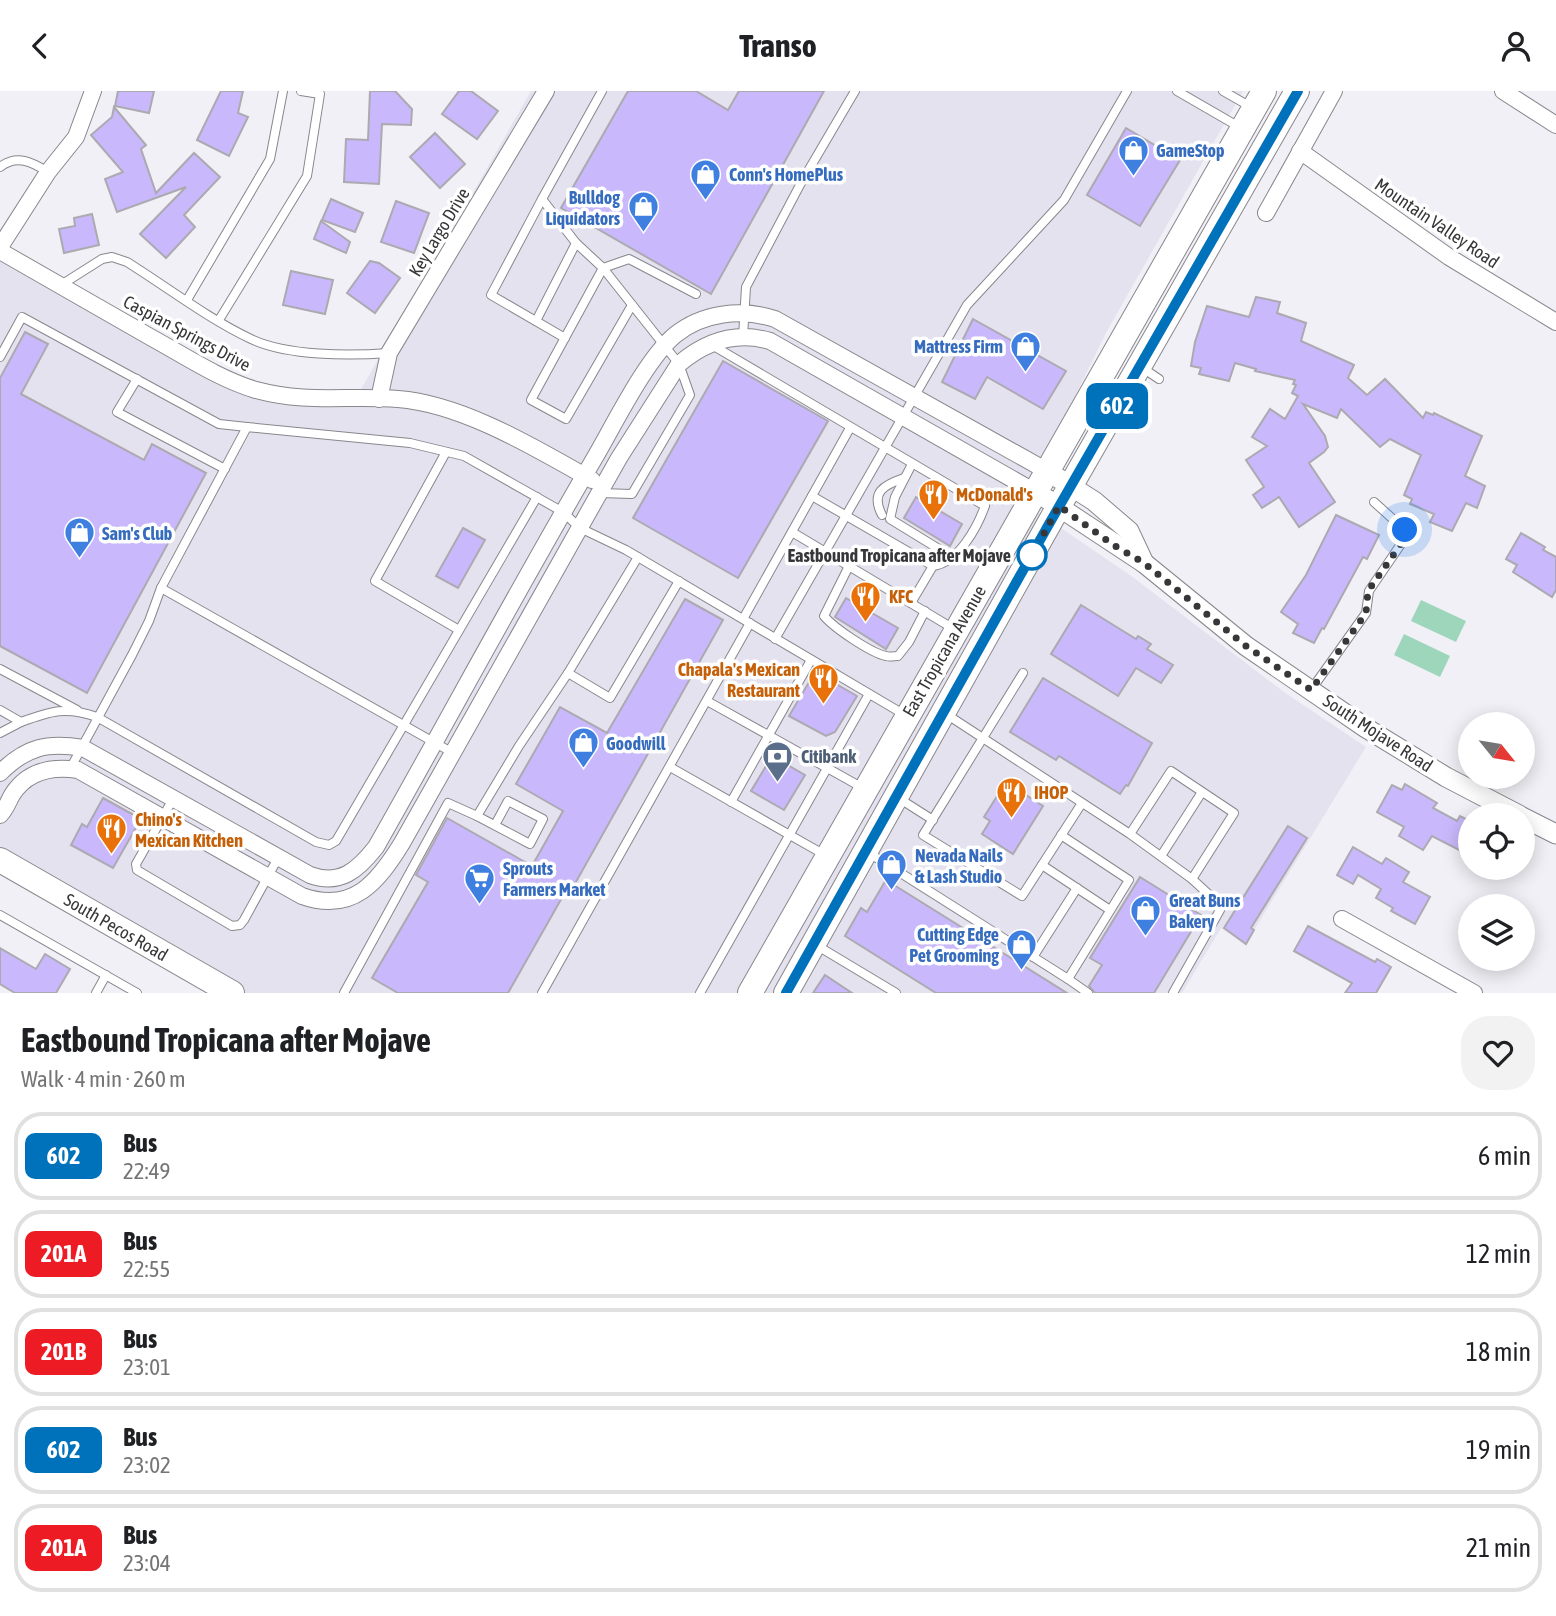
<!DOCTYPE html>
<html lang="en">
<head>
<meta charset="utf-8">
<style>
  :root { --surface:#fff; --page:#f2f2f2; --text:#202124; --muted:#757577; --line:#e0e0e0 }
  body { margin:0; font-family:"Asap Condensed",sans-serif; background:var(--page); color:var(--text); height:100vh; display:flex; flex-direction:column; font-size:26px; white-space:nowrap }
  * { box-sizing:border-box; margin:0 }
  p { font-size:23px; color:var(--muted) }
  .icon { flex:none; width:38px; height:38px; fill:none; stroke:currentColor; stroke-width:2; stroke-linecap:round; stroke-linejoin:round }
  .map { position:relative; height:902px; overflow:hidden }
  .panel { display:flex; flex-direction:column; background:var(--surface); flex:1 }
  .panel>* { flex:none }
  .badge { padding:0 14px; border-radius:10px; font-size:24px; line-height:46px }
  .needle { width:46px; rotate:120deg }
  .fabs { position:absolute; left:1458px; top:621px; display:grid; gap:14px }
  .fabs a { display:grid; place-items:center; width:77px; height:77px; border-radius:50%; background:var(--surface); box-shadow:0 4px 18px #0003; font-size:35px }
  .you { position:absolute; width:35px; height:35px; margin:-18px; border:5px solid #fff; border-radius:50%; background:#1a73e8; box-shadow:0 0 0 10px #1a73e833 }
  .map>.badge { position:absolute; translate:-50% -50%; box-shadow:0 0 0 4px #fff }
  .round { display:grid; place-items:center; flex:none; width:74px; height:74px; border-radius:28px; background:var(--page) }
  .head { display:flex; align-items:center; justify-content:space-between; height:119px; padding:0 21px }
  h1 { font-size:33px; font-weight:700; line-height:52px }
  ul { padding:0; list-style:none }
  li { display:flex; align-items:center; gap:21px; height:88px; margin:0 14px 10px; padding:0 7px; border:4px solid var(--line); border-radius:28px }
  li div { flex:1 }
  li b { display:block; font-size:26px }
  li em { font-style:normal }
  li .badge { min-width:77px; font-weight:700; text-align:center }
  header { display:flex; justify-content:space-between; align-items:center; height:91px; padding:0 21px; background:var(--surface); font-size:32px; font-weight:700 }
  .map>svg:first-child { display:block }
  .built { fill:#e5e2ef }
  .green { fill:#9ed6bc }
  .building { fill:#c9b8fb; stroke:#acaab0; stroke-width:2 }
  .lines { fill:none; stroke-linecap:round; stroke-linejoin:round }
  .service-casing { stroke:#88878c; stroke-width:10 }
  .minor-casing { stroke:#88878c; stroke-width:18 }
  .tertiary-casing { stroke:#88878c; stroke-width:21 }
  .primary-casing { stroke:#88878c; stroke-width:26 }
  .service { stroke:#fff; stroke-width:8 }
  .minor { stroke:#fff; stroke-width:16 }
  .tertiary { stroke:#fff; stroke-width:19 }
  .primary { stroke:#fff; stroke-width:24 }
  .line-casing { stroke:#fff; stroke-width:16 }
  .line { stroke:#0072bc; stroke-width:10 }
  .walk { stroke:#373638; stroke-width:7; stroke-dasharray:0 12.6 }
  .stop-dot { fill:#fff; stroke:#0072bc; stroke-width:3.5 }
  .labels { text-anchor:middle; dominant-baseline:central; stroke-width:7; stroke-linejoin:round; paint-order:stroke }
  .shop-label { font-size:18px; font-weight:bold; fill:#366cbe; stroke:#fff; text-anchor:start }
  .street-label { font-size:18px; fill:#373638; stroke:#fff }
  .food-label { font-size:18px; font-weight:bold; fill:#c56008; stroke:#fff; text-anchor:start }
  .stop-label { font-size:18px; font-weight:bold; fill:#373638; stroke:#fff; text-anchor:end }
  .service-label { font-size:18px; font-weight:bold; fill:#4e5e75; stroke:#fff; text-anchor:start }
</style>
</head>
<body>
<header><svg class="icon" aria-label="back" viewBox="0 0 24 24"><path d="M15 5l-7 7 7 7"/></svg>Transo<svg class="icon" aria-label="person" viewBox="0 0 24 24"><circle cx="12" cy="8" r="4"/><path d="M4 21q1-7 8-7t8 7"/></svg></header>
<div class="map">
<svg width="1556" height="902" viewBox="0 0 1556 902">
  <rect width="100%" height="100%" fill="#f1f0f6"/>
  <polygon class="built" points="531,0 1243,0 1107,240 1036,385 1021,410 1130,484 1284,601 1366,656 1245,854 1221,837 1182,902 231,902 0,773 0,160 254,298 356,307"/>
  <g class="green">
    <polygon points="1421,509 1466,530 1456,551 1411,530"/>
    <polygon points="1404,543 1450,565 1440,586 1394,564"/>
  </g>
  <g class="building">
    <polygon points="118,0 154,0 149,22 115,15"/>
    <polygon points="221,0 243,0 238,22 248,26 229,65 197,49"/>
    <polygon points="370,0 395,0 412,18 411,34 382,33 379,93 344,91 346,48 368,49"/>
    <polygon points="459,0 471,0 498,20 477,48 442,23"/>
    <polygon points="628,0 696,0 728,19 739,0 824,0 711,203 561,117"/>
    <polygon points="114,16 146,54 141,58 156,102 194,62 220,86 184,124 195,136 166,167 140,143 186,96 117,121 105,88 123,81 91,44 112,26"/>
    <polygon points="1126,37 1180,69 1140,135 1087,104"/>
    <polygon points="435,42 465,73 440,97 410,66"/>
    <polygon points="331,108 363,122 355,141 322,129"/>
    <polygon points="396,110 429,122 414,162 381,151"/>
    <polygon points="92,123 99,154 64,162 59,138 75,135 74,127"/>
    <polygon points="321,130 350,151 346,162 314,148"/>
    <polygon points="370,170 379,172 400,187 375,222 347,202"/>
    <polygon points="291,180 333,189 325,223 283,214"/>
    <polygon points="1256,206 1280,211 1277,222 1306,232 1301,250 1352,273 1354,274 1348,287 1367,304 1385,288 1423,327 1426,321 1433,324 1434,322 1482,345 1465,385 1485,395 1477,417 1466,412 1452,440 1430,431 1434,423 1410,413 1412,408 1404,404 1421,364 1390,348 1380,356 1341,318 1337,327 1303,313 1325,345 1328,356 1324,361 1309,372 1335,411 1299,436 1279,406 1262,417 1253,404 1264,396 1246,369 1267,355 1252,346 1270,318 1285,328 1298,305 1292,302 1296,294 1293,293 1295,289 1255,280 1256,278 1235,272 1229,290 1199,283 1201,277 1191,275 1195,251 1207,215 1249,226"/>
    <polygon points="973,228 1066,280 1043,318 987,286 975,308 942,291"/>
    <polygon points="25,241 48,253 21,303 144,369 152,353 206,382 87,602 0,555 0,287"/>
    <polygon points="723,270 828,330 738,487 633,427"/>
    <polygon points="916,406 962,433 950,455 904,427"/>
    <polygon points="1336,424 1379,444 1367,468 1363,466 1324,538 1322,537 1314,552 1293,542 1298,533 1281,521 1306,484"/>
    <polygon points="463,437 485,449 458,497 436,485"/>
    <polygon points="1521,442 1545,456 1543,459 1556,466 1556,499 1552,506 1513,481 1517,474 1506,468"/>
    <polygon points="846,507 898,537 886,558 835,526"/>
    <polygon points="685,508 723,529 572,798 568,796 508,902 398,902 372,887 428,791 416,784 447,727 532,775 563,720 516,693 560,616 607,642"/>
    <polygon points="1081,514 1136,548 1138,545 1151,553 1147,558 1173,574 1161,592 1136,577 1118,605 1051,563"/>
    <polygon points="815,581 857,605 835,641 826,645 789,625"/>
    <polygon points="1043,587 1152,652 1128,695 1126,694 1120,703 1059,665 1056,669 1010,641"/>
    <polygon points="772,665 805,684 784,719 751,700"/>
    <polygon points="1006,691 1043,715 1013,763 982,743 990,730 984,726"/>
    <polygon points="1405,693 1437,712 1433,717 1457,730 1460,725 1470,730 1470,743 1461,760 1432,745 1423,759 1399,745 1404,736 1377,721 1392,694 1402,699"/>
    <polygon points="103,707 141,728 113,777 71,754 82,733 87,736"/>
    <polygon points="1288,735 1307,747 1251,837 1254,839 1246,853 1224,837"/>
    <polygon points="1353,756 1382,773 1386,767 1409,781 1403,791 1430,806 1415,833 1391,820 1393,817 1376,807 1381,798 1358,784 1353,793 1337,784"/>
    <polygon points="1140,786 1201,824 1154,902 1095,902 1089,895 1102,874 1090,867"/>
    <polygon points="886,789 1067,902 936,902 845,845 861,817 867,821"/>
    <polygon points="1308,835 1375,871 1377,868 1391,876 1376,902 1345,902 1352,892 1294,860"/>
    <polygon points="0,857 36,878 45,863 70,878 56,902 15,902 0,893"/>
    <polygon points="825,884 852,902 813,902"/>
  </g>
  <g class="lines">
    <defs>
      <g id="service">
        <polyline points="1177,0 1241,37"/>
        <polyline points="1223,0 1251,16"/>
        <path d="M0,76C17,63 32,71 48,81"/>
        <polyline points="542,108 491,204 565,247"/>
        <path d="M61,194L102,168L112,166L127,171C167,196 207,227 251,248C287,265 349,265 389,262"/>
        <polyline points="187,209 270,68 283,0"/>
        <polyline points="632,214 566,328 531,309 603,177 629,168 696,203"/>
        <polyline points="219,229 307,85 320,3 301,0"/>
        <polyline points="536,230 576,152"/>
        <polyline points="743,246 746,196 801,92 855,0"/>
        <path d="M712,254L985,415C977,437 958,472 933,475L812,405"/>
        <polyline points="0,266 22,226 219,333 247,336"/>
        <polyline points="1141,276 1159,288"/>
        <polyline points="137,288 117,321 225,378"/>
        <polyline points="446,361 375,490 459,539"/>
        <polyline points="912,373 895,406 890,428 952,466"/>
        <polyline points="600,402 632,403 690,304 679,273 603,177 576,152 542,108 602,0"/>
        <path d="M882,424C870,401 884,394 904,387"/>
        <polyline points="792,441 954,538"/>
        <polyline points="638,466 568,582 610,607 679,490"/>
        <path d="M849,475L824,525C834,537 871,562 886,565C890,566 894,565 898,565L909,551L925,520"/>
        <polyline points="161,497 453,662"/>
        <polyline points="911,512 933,475"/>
        <polyline points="743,528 850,337"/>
        <polyline points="775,548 967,214 1064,109 1127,0"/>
        <polyline points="0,578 77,619"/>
        <polyline points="1023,582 923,744 1022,805 1082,712"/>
        <polyline points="1311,599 1366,522 1369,500 1401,453 1405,439 1374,411"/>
        <polyline points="707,610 863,697"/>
        <path d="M0,619L21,631C51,620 66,615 97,626L316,751L329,754L336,750L537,406"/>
        <polyline points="946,623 1130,743 1171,680 1234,722 1192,788 1130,743"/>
        <polyline points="0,642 21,631"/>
        <polyline points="670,676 825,764"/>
        <polyline points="70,678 132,564 149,530 161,497 247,336 410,352 464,365 563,421 580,437 626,459 905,624"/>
        <polyline points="173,708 136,773 137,779 232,835 240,834 244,829 278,767"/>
        <polyline points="900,708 933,729"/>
        <polyline points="731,711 811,569"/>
        <polyline points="495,734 508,710 543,728 530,753 477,725 519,655 568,582"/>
        <polyline points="869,762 1068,888 1129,789 1061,744"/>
        <polyline points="1161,765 1202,701"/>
        <polyline points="1042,774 1110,819"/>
        <polyline points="0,824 137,902"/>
        <polyline points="816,854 896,902"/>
        <polyline points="1033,866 1077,797"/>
        <polyline points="1068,888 1088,902"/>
        <polyline points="96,902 106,884"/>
        <polyline points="344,902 448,712 477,725"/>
        <polyline points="542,902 750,532"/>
        <polyline points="700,902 869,603"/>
        <polyline points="1173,902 1220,819 1217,811 1192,788"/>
      </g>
      <g id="minor">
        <polyline points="1503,0 1556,34"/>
        <polyline points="1300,60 1449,166 1556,231"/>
        <polyline points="1266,122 1334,0"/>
        <polyline points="0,156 48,81 76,46 93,0"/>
        <path d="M0,160C51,189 101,218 152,247C185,265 219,288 256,299C308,313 347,304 398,308C463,313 535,357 592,389"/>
        <polyline points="379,308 389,262 546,0"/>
        <path d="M0,682C26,656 47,651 83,657L310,784C340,795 358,779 376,756C449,627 519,496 594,368C614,334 646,268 675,244C702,222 741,217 775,228L1047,380"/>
        <path d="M0,724C6,718 8,711 12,704C27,680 51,675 78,679L302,805C353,823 378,791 402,752L619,367L679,273C706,250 736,240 770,250L1035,401"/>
        <polyline points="1342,828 1474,902"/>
      </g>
      <g id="tertiary">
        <polyline points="1047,380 1094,410 1129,440 1144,472"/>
        <polyline points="1047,408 1144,472 1246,555 1366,637 1446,686 1519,724"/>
        <polyline points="1522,726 1556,743"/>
      </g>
      <g id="primary">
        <polyline points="0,769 232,902"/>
        <polyline points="750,902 1264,0"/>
        <polyline points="786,902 1059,415 1297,0"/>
      </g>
    </defs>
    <use href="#service" class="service-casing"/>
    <use href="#minor" class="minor-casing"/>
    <use href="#tertiary" class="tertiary-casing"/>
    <use href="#primary" class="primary-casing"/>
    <use href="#service" class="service"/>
    <use href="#minor" class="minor"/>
    <use href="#tertiary" class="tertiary"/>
    <use href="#primary" class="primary"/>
  </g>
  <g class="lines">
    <defs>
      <polyline id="line" points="786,902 1049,433 1298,0"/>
    </defs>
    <use href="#line" class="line-casing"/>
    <use href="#line" class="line"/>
    <polyline class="walk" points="1032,464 1059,415 1115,455 1144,472 1246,555 1311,599 1366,522 1368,500 1401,453 1405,439"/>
  </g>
  <defs>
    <symbol id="shop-pin" viewBox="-11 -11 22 30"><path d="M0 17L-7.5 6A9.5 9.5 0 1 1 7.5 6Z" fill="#3f7fe0" stroke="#fff"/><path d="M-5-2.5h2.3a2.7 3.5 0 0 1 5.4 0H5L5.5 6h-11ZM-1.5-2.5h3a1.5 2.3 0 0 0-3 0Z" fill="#fff"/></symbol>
    <symbol id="restaurant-pin" viewBox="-11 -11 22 30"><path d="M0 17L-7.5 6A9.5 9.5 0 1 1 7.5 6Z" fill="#e8710a" stroke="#fff"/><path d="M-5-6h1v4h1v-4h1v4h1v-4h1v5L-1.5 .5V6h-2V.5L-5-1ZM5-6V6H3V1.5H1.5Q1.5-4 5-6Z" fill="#fff"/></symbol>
    <symbol id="bank-pin" viewBox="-11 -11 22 30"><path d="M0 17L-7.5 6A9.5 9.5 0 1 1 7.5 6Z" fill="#5c6f8a" stroke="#fff"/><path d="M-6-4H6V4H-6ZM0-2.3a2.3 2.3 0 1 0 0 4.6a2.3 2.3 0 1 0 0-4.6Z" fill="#fff"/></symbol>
    <symbol id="supermarket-pin" viewBox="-11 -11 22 30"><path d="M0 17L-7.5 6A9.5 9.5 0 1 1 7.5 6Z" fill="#3f7fe0" stroke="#fff"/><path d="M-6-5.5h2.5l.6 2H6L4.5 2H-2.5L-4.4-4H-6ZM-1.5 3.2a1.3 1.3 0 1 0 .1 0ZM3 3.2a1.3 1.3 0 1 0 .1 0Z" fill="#fff"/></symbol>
  </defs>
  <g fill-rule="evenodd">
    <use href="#shop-pin" x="1116" y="42" width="35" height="47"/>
    <use href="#shop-pin" x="688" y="66" width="35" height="47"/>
    <use href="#shop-pin" x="626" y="98" width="35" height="47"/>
    <use href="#shop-pin" x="1008" y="238" width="35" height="47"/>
    <use href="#restaurant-pin" x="916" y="386" width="35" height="47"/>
    <use href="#shop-pin" x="62" y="424" width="35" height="47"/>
    <use href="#restaurant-pin" x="848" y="488" width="35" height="47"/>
    <use href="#restaurant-pin" x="806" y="570" width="35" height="47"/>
    <use href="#shop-pin" x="566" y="634" width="35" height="47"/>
    <use href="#bank-pin" x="760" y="648" width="35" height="47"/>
    <use href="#restaurant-pin" x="994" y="684" width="35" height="47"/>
    <use href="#restaurant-pin" x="94" y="720" width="35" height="47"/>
    <use href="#shop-pin" x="874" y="756" width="35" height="47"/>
    <use href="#supermarket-pin" x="462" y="770" width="35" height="47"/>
    <use href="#shop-pin" x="1128" y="802" width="35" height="47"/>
    <use href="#shop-pin" x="1004" y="836" width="35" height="47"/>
  </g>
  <circle class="stop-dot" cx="1032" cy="464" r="14"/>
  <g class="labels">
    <g class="shop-label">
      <text x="1156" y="59">GameStop</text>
      <text x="729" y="83">Conn's HomePlus</text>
      <text x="620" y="106" text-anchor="end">Bulldog<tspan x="620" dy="21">Liquidators</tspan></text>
      <text x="1003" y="255" text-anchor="end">Mattress Firm</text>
      <text x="102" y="442">Sam's Club</text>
      <text x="606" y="652">Goodwill</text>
      <text x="915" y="764">Nevada Nails<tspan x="915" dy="21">&amp; Lash Studio</tspan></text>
      <text x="503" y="777">Sprouts<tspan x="503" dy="21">Farmers Market</tspan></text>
      <text x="1169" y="809">Great Buns<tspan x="1169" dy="21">Bakery</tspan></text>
      <text x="999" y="843" text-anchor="end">Cutting Edge<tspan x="999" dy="21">Pet Grooming</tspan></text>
    </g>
    <g class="street-label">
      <text transform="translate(1437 132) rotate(34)">Mountain Valley Road</text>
      <text transform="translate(439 141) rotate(-59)">Key Largo Drive</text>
      <text transform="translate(187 242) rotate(28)">Caspian Springs Drive</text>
      <text transform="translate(944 560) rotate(-60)">East Tropicana Avenue</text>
      <text transform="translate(1378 642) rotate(33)">South Mojave Road</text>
      <text transform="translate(116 836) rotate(30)">South Pecos Road</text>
    </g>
    <g class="food-label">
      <text x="956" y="403">McDonald's</text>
      <text x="889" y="505">KFC</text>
      <text x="800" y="578" text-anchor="end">Chapala's Mexican<tspan x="800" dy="21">Restaurant</tspan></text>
      <text x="1034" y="701">IHOP</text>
      <text x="135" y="728">Chino's<tspan x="135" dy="21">Mexican Kitchen</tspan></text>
    </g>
    <g class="stop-label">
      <text x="1011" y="464">Eastbound Tropicana after Mojave</text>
    </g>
    <g class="service-label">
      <text x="801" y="665">Citibank</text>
    </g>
  </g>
</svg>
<div class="fabs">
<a><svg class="needle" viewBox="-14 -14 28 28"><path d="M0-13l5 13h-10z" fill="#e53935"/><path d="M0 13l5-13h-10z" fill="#757577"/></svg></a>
<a><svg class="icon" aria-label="locate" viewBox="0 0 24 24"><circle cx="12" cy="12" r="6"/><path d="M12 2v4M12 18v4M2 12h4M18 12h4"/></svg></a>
<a><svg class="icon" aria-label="layers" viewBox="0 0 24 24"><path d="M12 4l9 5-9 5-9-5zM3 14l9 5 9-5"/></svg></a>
</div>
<div class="you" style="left:1405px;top:439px"></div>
<b class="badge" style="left:1117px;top:315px;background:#0072bc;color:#fff">602</b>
</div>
<section class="panel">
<div class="head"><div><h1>Eastbound Tropicana after Mojave</h1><p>Walk · 4 min · 260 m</p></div><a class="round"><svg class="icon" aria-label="heart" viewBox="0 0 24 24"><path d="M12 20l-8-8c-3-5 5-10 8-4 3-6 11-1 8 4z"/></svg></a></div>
<ul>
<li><span class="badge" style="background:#0072bc;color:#fff">602</span><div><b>Bus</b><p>22:49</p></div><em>6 min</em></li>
<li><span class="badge" style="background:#ed1b24;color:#fff">201A</span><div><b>Bus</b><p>22:55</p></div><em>12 min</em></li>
<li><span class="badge" style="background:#ed1b24;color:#fff">201B</span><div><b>Bus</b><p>23:01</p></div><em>18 min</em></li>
<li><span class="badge" style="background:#0072bc;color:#fff">602</span><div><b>Bus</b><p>23:02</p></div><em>19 min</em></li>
<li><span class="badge" style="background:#ed1b24;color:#fff">201A</span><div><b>Bus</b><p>23:04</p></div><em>21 min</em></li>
</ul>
</section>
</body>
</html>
